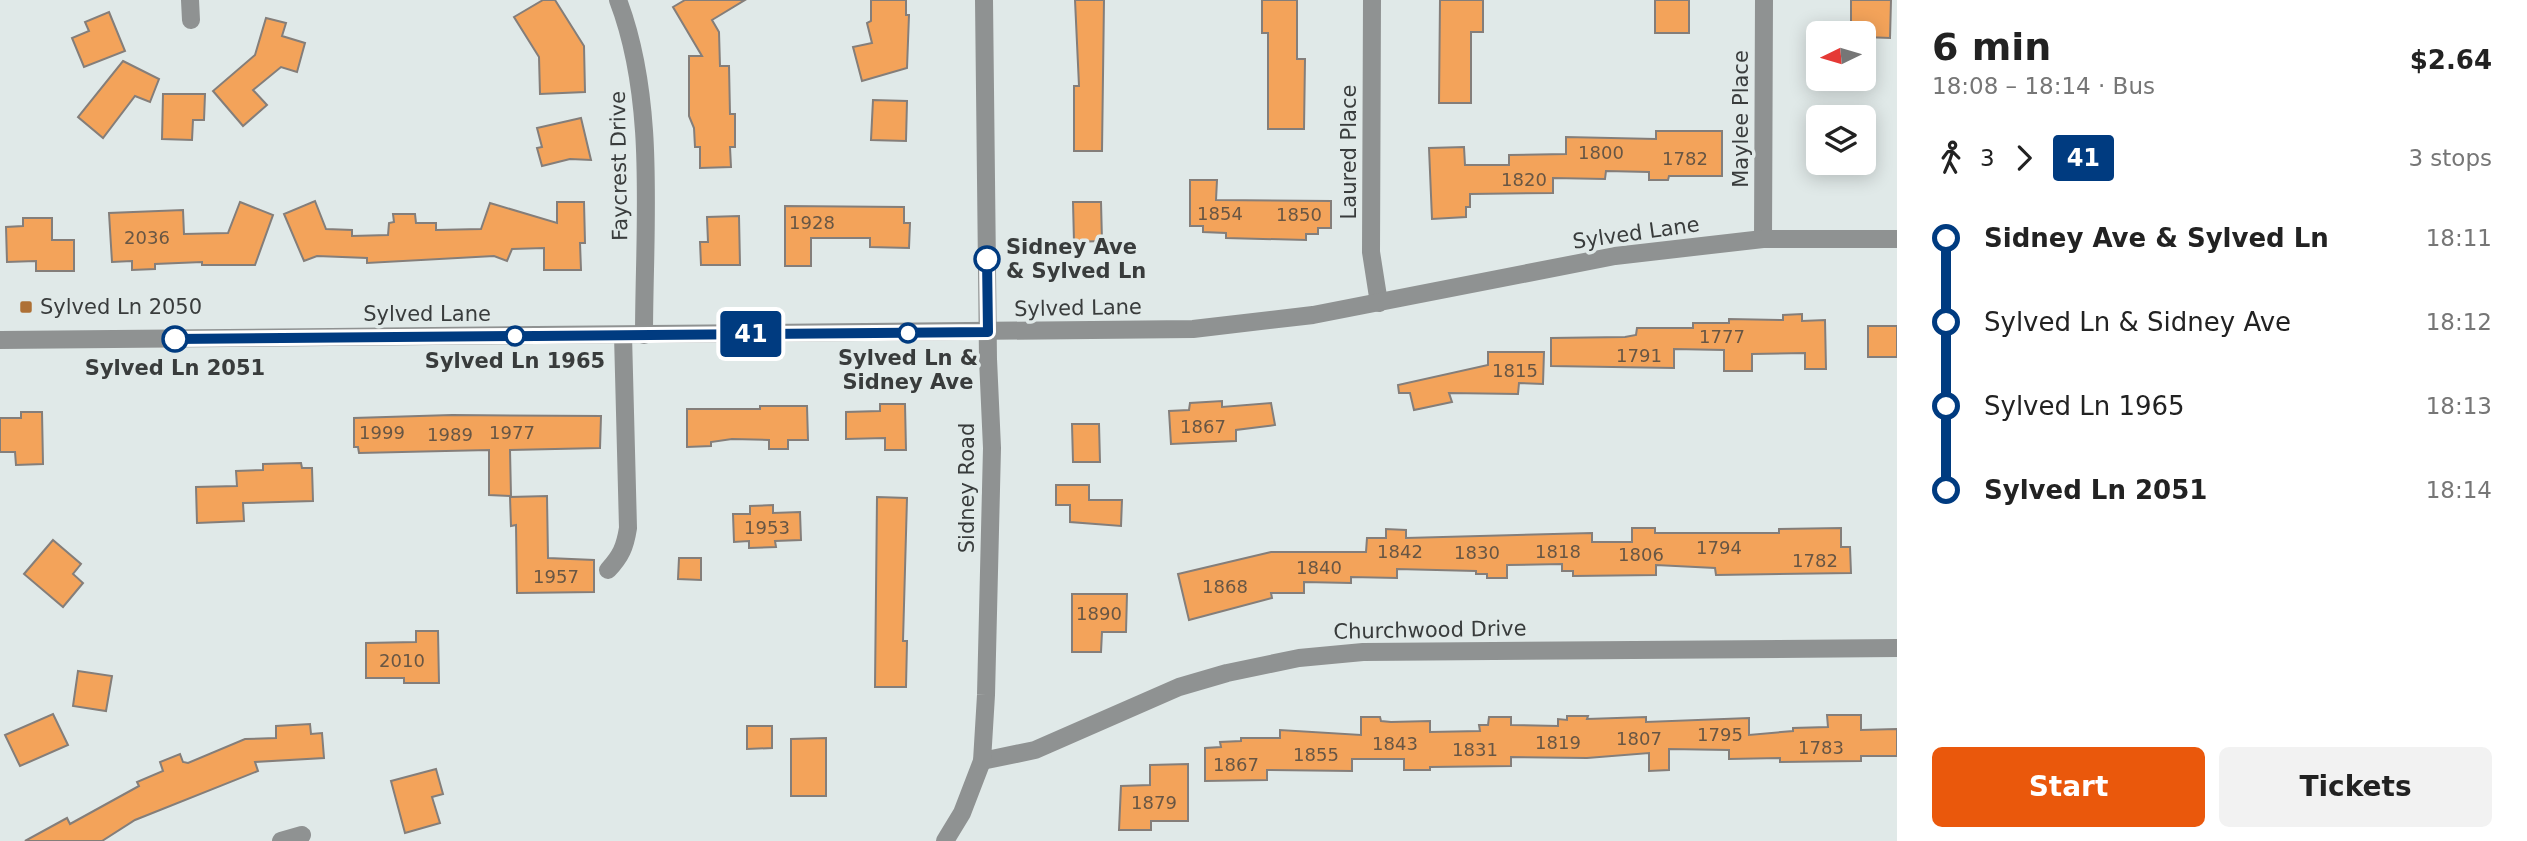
<!DOCTYPE html>
<html lang="en">
<head>
<meta charset="utf-8">
<style>
  :root { --surface:#fff; --page:#f2f2f2; --text:#222; --muted:#767676; --accent:#ea580c }
  body { margin:0; font-family:"DejaVu Sans",sans-serif; background:var(--page); color:var(--text); height:100vh; display:flex; flex-direction:column; font-size:26px; white-space:nowrap }
  * { box-sizing:border-box; margin:0 }
  p { font-size:23px; color:var(--muted) }
  .icon { flex:none; width:38px; height:38px; fill:none; stroke:currentColor; stroke-width:2; stroke-linecap:round; stroke-linejoin:round }
  .map { position:relative; flex:1; overflow:hidden }
  .side { display:flex; flex-direction:column; background:var(--surface); width:630px }
  .side>* { flex:none }
  .badge { padding:0 14px; border-radius:5px; font-size:24px; line-height:46px }
  .needle { width:46px; rotate:265deg }
  .fabs { position:absolute; left:1806px; top:21px; display:grid; gap:14px }
  .fabs a { display:grid; place-items:center; width:70px; height:70px; border-radius:10px; background:var(--surface); box-shadow:0 4px 18px #0003; font-size:35px }
  .map>.badge { position:absolute; translate:-50% -50%; box-shadow:0 0 0 4px #fff }
  .legs { display:flex; align-items:center; gap:10px; height:77px; padding:0 35px; font-size:23px }
  .legs p { margin-inline-start:auto }
  .overview { display:flex; align-items:center; justify-content:space-between; height:119px; padding:0 35px }
  h1 { font-size:38px; font-weight:800; line-height:52px }
  .cta { display:flex; gap:14px; margin-top:auto; padding:14px 35px }
  .cta a { flex:1; height:80px; border-radius:10px; background:var(--accent); color:#fff; font-size:28px; font-weight:800; line-height:80px; text-align:center }
  .cta a+a { background:var(--page); color:var(--text) }
  ul { padding:0 35px; list-style:none }
  li { display:flex; align-items:center; gap:24px; height:84px; font-size:26px }
  li i { display:grid; place-items:center; width:10px; height:100%; margin:0 9px; background:currentColor }
  li i::after { content:''; width:18px; height:18px; margin:-9px; border:5px solid; border-radius:50%; background:var(--surface) }
  li p { margin-inline-start:auto }
  li:first-child i { background:linear-gradient(#0000 50%,currentColor 0) }
  li:last-child i { background:linear-gradient(currentColor 50%,#0000 0) }
  main { display:flex; flex:1; min-height:0 }
  .map>svg:first-child { display:block }
  .building { fill:#f3a35a; stroke:#847e7a; stroke-width:2 }
  .lines { fill:none; stroke-linecap:round; stroke-linejoin:round }
  .minor { stroke:#8f9292; stroke-width:18 }
  .line-1-casing { stroke:#fff; stroke-width:16 }
  .line-1 { stroke:#003b80; stroke-width:10 }
  .stop-1-dot { fill:#fff; stroke:#003b80; stroke-width:3.5 }
  .poi-dot { fill:#ae7035; stroke:#e0e9e8; stroke-width:2.5 }
  .labels { text-anchor:middle; dominant-baseline:central; stroke-width:7; stroke-linejoin:round; paint-order:stroke }
  .number-label { font-size:18px; fill:#685644 }
  .street-label { font-size:21px; fill:#393c3c; stroke:#e0e9e8 }
  .stop-label { font-size:21px; font-weight:bold; fill:#393c3c; stroke:#e0e9e8 }
  .poi-label { font-size:21px; fill:#393c3c; stroke:#e0e9e8; text-anchor:start }
</style>
</head>
<body>
<main>
<div class="map">
<svg width="1897" height="841" viewBox="0 0 1897 841">
  <rect width="100%" height="100%" fill="#e0e9e8"/>
  <g class="building">
    <polygon points="543,0 555,0 584,46 585,92 540,94 539,57 514,17"/>
    <polygon points="685,0 745,0 712,20 719,32 720,66 729,66 730,114 735,114 735,147 730,147 731,167 700,168 700,147 695,147 694,128 689,116 689,56 702,56 673,7"/>
    <polygon points="871,0 906,0 906,15 909,15 907,68 862,81 853,47 872,43 867,23 871,21"/>
    <polygon points="1075,0 1104,0 1102,151 1074,151 1074,86 1079,86"/>
    <polygon points="1262,0 1297,0 1297,59 1305,59 1304,129 1268,129 1268,33 1262,33"/>
    <polygon points="1440,0 1483,0 1483,32 1471,32 1471,103 1439,103"/>
    <rect x="1655" y="0" width="34" height="33"/>
    <polygon points="1851,0 1891,0 1890,38 1864,37 1864,33 1851,33"/>
    <polygon points="109,12 125,51 84,67 72,38 89,31 85,22"/>
    <polygon points="266,18 286,23 282,36 305,43 297,72 281,67 253,90 267,105 243,126 213,91 255,55"/>
    <polygon points="123,61 159,79 150,102 135,96 103,138 78,117"/>
    <polygon points="163,94 205,94 204,120 193,120 192,140 162,139"/>
    <polygon points="873,100 907,101 906,141 871,140"/>
    <polygon points="581,118 591,160 570,159 542,166 537,148 542,147 537,128"/>
    <polygon points="1656,131 1722,131 1722,176 1669,176 1668,180 1649,180 1649,172 1606,171 1605,179 1553,178 1553,193 1470,194 1470,207 1466,207 1466,217 1432,219 1429,148 1464,147 1465,165 1509,165 1509,155 1566,154 1566,137 1656,139"/>
    <polygon points="1190,180 1217,180 1216,200 1331,201 1331,228 1318,228 1318,234 1306,234 1306,240 1226,238 1226,233 1203,232 1203,226 1190,226"/>
    <polygon points="315,201 326,229 352,230 352,236 388,235 389,223 394,222 393,214 415,214 416,223 436,223 436,230 481,229 490,203 557,223 557,202 584,202 585,243 580,243 581,270 544,270 544,248 512,249 507,261 494,256 367,263 367,258 317,256 304,261 284,214"/>
    <polygon points="240,202 273,215 255,265 202,265 202,262 155,264 155,269 132,270 132,261 112,262 109,213 183,210 184,234 228,233"/>
    <polygon points="1073,202 1101,202 1102,241 1074,242"/>
    <polygon points="785,206 904,207 904,223 910,223 909,248 870,247 870,238 811,238 811,266 785,266"/>
    <polygon points="739,216 740,265 701,265 700,242 708,242 707,217"/>
    <polygon points="23,218 52,218 52,240 74,240 74,271 36,271 36,261 7,262 6,227 23,226"/>
    <polygon points="1802,314 1802,321 1825,320 1826,369 1805,369 1805,353 1752,354 1752,371 1724,371 1724,350 1674,349 1674,368 1551,366 1551,338 1625,337 1636,335 1637,328 1693,328 1693,323 1729,323 1729,319 1783,320 1783,315"/>
    <rect x="1868" y="326" width="29" height="31"/>
    <polygon points="1488,352 1544,352 1543,384 1519,383 1518,394 1449,393 1452,402 1414,410 1410,393 1399,393 1398,385 1488,365"/>
    <polygon points="1222,401 1222,407 1271,403 1275,425 1236,430 1236,441 1171,444 1169,411 1189,410 1190,403"/>
    <polygon points="880,404 905,404 906,450 885,450 885,438 846,439 846,412 880,411"/>
    <polygon points="760,406 807,406 808,440 788,440 788,449 769,449 769,440 732,439 711,442 711,446 687,447 687,409 760,409"/>
    <polygon points="21,412 42,412 43,464 16,465 15,452 0,452 0,418 21,418"/>
    <polygon points="452,415 601,416 600,448 510,450 511,496 489,495 489,450 359,453 358,447 354,447 354,418"/>
    <polygon points="1072,424 1099,424 1100,462 1073,462"/>
    <polygon points="301,463 302,468 312,468 313,501 243,503 244,521 197,523 196,487 237,486 236,471 263,470 263,464"/>
    <polygon points="1056,485 1089,485 1089,500 1122,500 1121,526 1070,522 1070,505 1056,505"/>
    <polygon points="547,496 548,558 594,560 594,592 517,593 516,525 511,526 510,497"/>
    <polygon points="877,497 907,498 903,641 907,641 906,687 875,687"/>
    <polygon points="773,505 773,513 800,512 801,540 775,541 776,547 749,548 749,541 734,542 733,514 750,514 750,506"/>
    <polygon points="1632,528 1655,528 1655,533 1779,533 1779,529 1841,528 1841,547 1850,547 1851,573 1716,575 1715,568 1656,565 1656,575 1573,576 1573,571 1562,571 1562,564 1507,565 1507,578 1487,578 1487,574 1476,574 1476,571 1397,569 1397,578 1351,577 1351,583 1304,582 1304,593 1271,593 1272,598 1189,620 1178,574 1271,552 1366,552 1367,538 1386,538 1386,529 1406,530 1406,538 1592,533 1592,542 1632,542"/>
    <polygon points="53,540 81,564 73,574 83,583 63,607 24,574"/>
    <polygon points="679,558 701,558 701,580 678,579"/>
    <polygon points="1072,594 1127,594 1126,632 1102,632 1101,652 1072,652"/>
    <polygon points="416,631 438,631 439,683 404,683 404,678 366,678 366,643 416,642"/>
    <polygon points="78,671 112,676 106,711 73,706"/>
    <polygon points="53,714 68,745 20,766 5,735"/>
    <polygon points="1827,715 1861,715 1861,730 1897,729 1897,756 1861,756 1861,761 1780,762 1780,758 1729,759 1729,750 1669,749 1669,770 1649,771 1649,753 1587,758 1511,757 1511,766 1430,767 1430,770 1404,770 1404,759 1352,759 1352,771 1267,770 1267,780 1205,781 1205,748 1221,747 1220,742 1241,741 1241,738 1280,738 1280,730 1361,735 1361,717 1380,717 1381,721 1391,722 1430,721 1430,732 1480,731 1479,725 1488,725 1489,717 1511,717 1511,725 1558,726 1558,719 1567,720 1567,716 1588,716 1587,719 1646,717 1646,722 1749,718 1749,735 1793,731 1793,728 1828,727"/>
    <polygon points="310,724 311,734 322,733 324,758 255,762 258,771 135,820 102,841 25,841 67,818 70,824 139,786 137,782 163,771 160,762 180,754 183,762 188,763 245,739 276,738 276,726"/>
    <polygon points="747,726 772,726 772,748 747,749"/>
    <polygon points="826,738 826,796 791,796 791,739"/>
    <polygon points="1188,764 1188,821 1151,821 1151,830 1119,830 1121,786 1150,785 1150,765"/>
    <polygon points="436,769 443,794 432,797 440,823 405,833 391,781"/>
  </g>
  <g class="lines">
    <g class="minor">
      <polyline points="190,0 191,20"/>
      <path d="M618,0C657,102 644,226 644,335"/>
      <polyline points="1372,0 1371,252 1379,303"/>
      <polyline points="1763,239 1764,0"/>
      <polyline points="0,340 1193,329 1313,315 1615,256 1763,239 1897,239"/>
      <path d="M608,570C621,556 625,547 628,528L623,335"/>
      <polyline points="982,761 1035,750 1179,687 1227,673 1299,658 1363,652 1897,648"/>
      <polyline points="281,841 302,835"/>
      <polyline points="945,841 962,813 982,761 986,695 992,448 988,359 984,0"/>
    </g>
  </g>
  <g class="lines">
    <defs>
      <polyline id="line-1" points="175,339 988,332 987,259"/>
    </defs>
    <use href="#line-1" class="line-1-casing"/>
    <use href="#line-1" class="line-1"/>
  </g>
  <g class="stop-1-dot">
    <circle cx="987" cy="259" r="12"/>
    <circle cx="908" cy="333" r="9"/>
    <circle cx="515" cy="336" r="9"/>
    <circle cx="175" cy="339" r="12"/>
  </g>
  <rect class="poi-dot" x="19" y="300" width="14" height="14" rx="3.5"/>
  <g class="labels">
    <g class="number-label">
      <text x="1601" y="152">1800</text>
      <text x="1685" y="158">1782</text>
      <text x="1524" y="179">1820</text>
      <text x="1220" y="213">1854</text>
      <text x="1299" y="214">1850</text>
      <text x="812" y="222">1928</text>
      <text x="147" y="237">2036</text>
      <text x="1722" y="336">1777</text>
      <text x="1639" y="355">1791</text>
      <text x="1515" y="370">1815</text>
      <text x="1203" y="426">1867</text>
      <text x="382" y="432">1999</text>
      <text x="512" y="432">1977</text>
      <text x="450" y="434">1989</text>
      <text x="767" y="527">1953</text>
      <text x="1719" y="547">1794</text>
      <text x="1400" y="551">1842</text>
      <text x="1558" y="551">1818</text>
      <text x="1477" y="552">1830</text>
      <text x="1641" y="554">1806</text>
      <text x="1815" y="560">1782</text>
      <text x="1319" y="567">1840</text>
      <text x="556" y="576">1957</text>
      <text x="1225" y="586">1868</text>
      <text x="1099" y="613">1890</text>
      <text x="402" y="660">2010</text>
      <text x="1720" y="734">1795</text>
      <text x="1639" y="738">1807</text>
      <text x="1558" y="742">1819</text>
      <text x="1395" y="743">1843</text>
      <text x="1821" y="747">1783</text>
      <text x="1475" y="749">1831</text>
      <text x="1316" y="754">1855</text>
      <text x="1236" y="764">1867</text>
      <text x="1154" y="802">1879</text>
    </g>
    <g class="street-label">
      <text transform="translate(1741 119) rotate(-90)">Maylee Place</text>
      <text transform="translate(1349 152) rotate(-90)">Laured Place</text>
      <text transform="translate(619 166) rotate(-91)">Faycrest Drive</text>
      <text transform="translate(1636 233) rotate(-8)">Sylved Lane</text>
      <text transform="translate(1078 308) rotate(-1)">Sylved Lane</text>
      <text x="427" y="314">Sylved Lane</text>
      <text transform="translate(967 488) rotate(-90)">Sidney Road</text>
      <text transform="translate(1430 630) rotate(-1)">Churchwood Drive</text>
    </g>
    <g class="stop-label">
      <text x="1006" y="247" text-anchor="start">Sidney Ave<tspan x="1006" dy="24">&amp; Sylved Ln</tspan></text>
      <text x="908" y="358">Sylved Ln &amp;<tspan x="908" dy="24">Sidney Ave</tspan></text>
      <text x="515" y="361">Sylved Ln 1965</text>
      <text x="175" y="368">Sylved Ln 2051</text>
    </g>
    <g class="poi-label">
      <text x="40" y="307">Sylved Ln 2050</text>
    </g>
  </g>
</svg>
<div class="fabs">
<a><svg class="needle" viewBox="-14 -14 28 28"><path d="M0-13l5 13h-10z" fill="#e53935"/><path d="M0 13l5-13h-10z" fill="#767676"/></svg></a>
<a><svg class="icon" aria-label="layers" viewBox="0 0 24 24"><path d="M12 4l9 5-9 5-9-5zM3 14l9 5 9-5"/></svg></a>
</div>
<b class="badge" style="left:751px;top:334px;background:#003b80;color:#fff">41</b>
</div>
<section class="side">
<div class="overview"><div><h1>6 min</h1><p>18:08 – 18:14 · Bus</p></div><b>$2.64</b></div>
<div class="legs"><svg class="icon" aria-label="walk" viewBox="0 0 24 24"><circle cx="13" cy="4" r="2"/><path d="M13 8l-2 6 4 7M11 14l-3 7M7 12l3-4h3l4 4"/></svg>3<svg class="icon" aria-label="forward" viewBox="0 0 24 24"><path d="M9 5l7 7-7 7"/></svg><b class="badge" style="background:#003b80;color:#fff">41</b><p>3 stops</p></div>
<ul>
<li><i style="color:#003b80"></i><b>Sidney Ave &amp; Sylved Ln</b><p>18:11</p></li>
<li><i style="color:#003b80"></i><span>Sylved Ln &amp; Sidney Ave</span><p>18:12</p></li>
<li><i style="color:#003b80"></i><span>Sylved Ln 1965</span><p>18:13</p></li>
<li><i style="color:#003b80"></i><b>Sylved Ln 2051</b><p>18:14</p></li>
</ul>
<div class="cta"><a>Start</a><a>Tickets</a></div>
</section>
</main>
</body>
</html>
